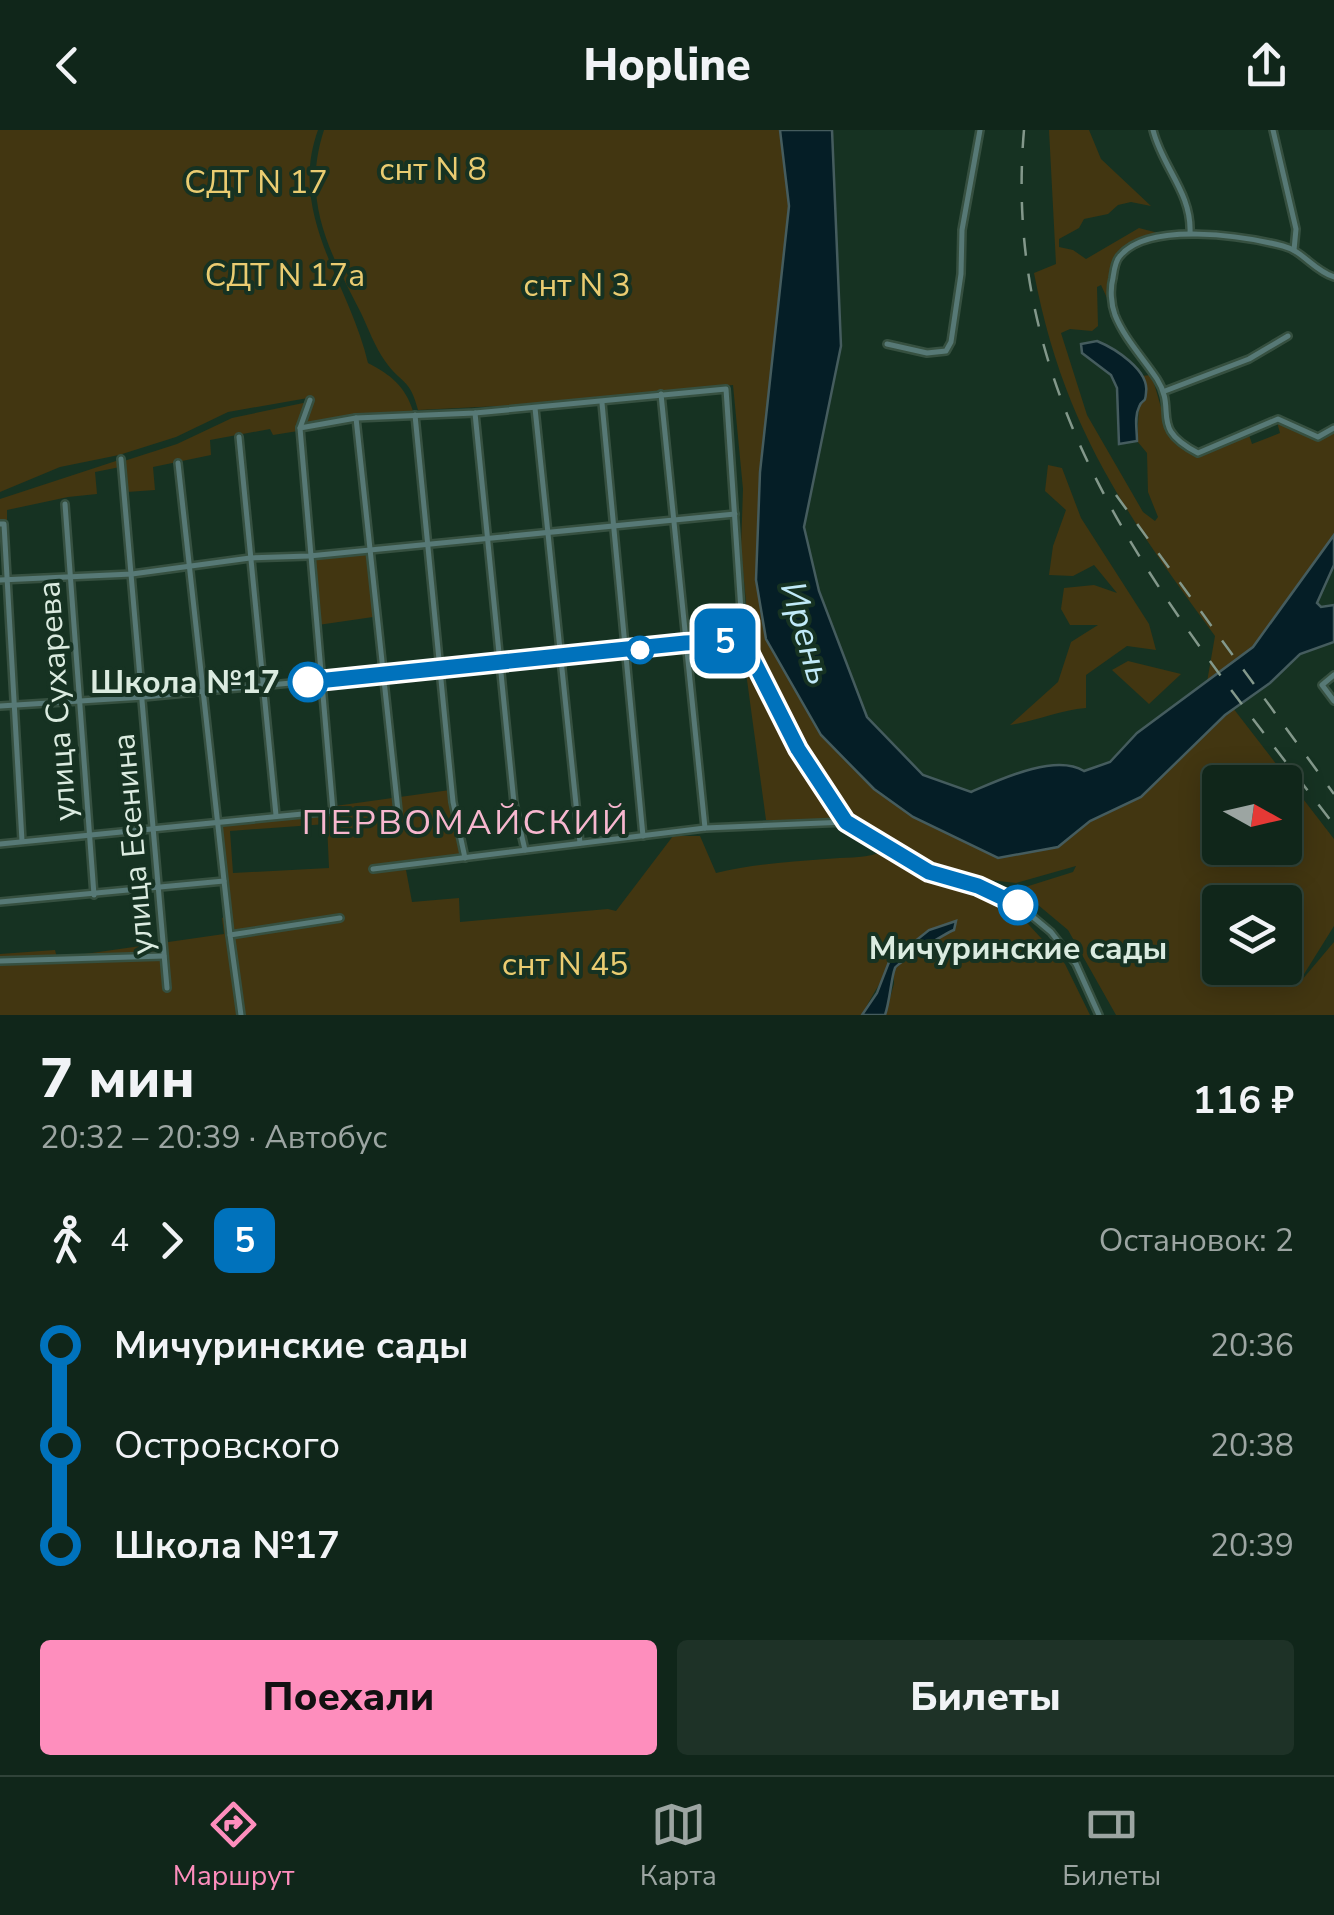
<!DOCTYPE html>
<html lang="ru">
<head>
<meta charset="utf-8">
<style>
  :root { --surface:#10261a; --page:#1e3227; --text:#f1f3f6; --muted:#9ca5a2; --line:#304339; --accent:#fe8ebd }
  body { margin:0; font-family:"Nunito Sans",sans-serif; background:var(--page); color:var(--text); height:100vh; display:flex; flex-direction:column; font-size:38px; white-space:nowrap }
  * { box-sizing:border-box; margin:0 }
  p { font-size:32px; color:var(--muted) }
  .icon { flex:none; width:55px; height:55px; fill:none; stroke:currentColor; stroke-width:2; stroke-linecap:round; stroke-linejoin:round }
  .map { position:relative; height:885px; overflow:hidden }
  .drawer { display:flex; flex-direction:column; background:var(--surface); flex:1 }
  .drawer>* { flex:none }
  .badge { padding:0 20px; border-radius:15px; font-size:35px; line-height:65px }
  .needle { width:65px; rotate:98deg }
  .tools { position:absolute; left:1202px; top:635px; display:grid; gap:20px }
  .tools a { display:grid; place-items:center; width:100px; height:100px; border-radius:10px; background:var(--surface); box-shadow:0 5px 25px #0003,0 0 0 2px var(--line); font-size:50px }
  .map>.badge { position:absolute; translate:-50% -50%; box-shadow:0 0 0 5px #fff }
  .legs { display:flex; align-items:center; gap:15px; height:110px; padding:0 40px; font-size:32px }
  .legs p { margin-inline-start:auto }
  .summary { display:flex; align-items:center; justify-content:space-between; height:170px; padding:0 40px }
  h1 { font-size:55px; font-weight:800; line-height:75px }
  .button { display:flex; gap:20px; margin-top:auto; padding:20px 40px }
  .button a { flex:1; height:115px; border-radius:10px; background:var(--accent); color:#111; font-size:40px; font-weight:800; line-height:115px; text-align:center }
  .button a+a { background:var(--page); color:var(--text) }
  ul { padding:0 40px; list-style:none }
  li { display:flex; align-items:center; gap:35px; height:100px; font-size:38px }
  li i { display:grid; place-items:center; width:15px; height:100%; margin:0 12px; background:currentColor }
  li i::after { content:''; width:25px; height:25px; margin:-12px; border:8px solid; border-radius:50%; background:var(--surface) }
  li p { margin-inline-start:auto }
  li:first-child i { background:linear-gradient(#0000 50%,currentColor 0) }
  li:last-child i { background:linear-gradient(currentColor 50%,#0000 0) }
  header { display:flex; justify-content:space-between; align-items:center; height:130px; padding:0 40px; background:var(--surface); font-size:45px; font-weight:800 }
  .tabs { display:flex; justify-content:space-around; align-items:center; height:140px; border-top:2px solid var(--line); background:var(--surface); font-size:28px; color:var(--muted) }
  .tabs a { display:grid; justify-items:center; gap:5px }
  .tabs .on { color:var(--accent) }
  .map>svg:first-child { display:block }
  .green { fill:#423611; fill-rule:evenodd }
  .water { fill:#051e26; stroke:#455c5e; stroke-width:2.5 }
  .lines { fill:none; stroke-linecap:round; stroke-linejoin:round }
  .street-casing { stroke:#365040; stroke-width:10 }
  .street { stroke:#577976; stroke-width:5 }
  .rail { stroke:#83988b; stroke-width:2.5; stroke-dasharray:18 18; stroke-linecap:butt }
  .line-1-casing { stroke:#fff; stroke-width:22 }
  .line-1 { stroke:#0072bc; stroke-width:15 }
  .stop-1-dot { fill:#fff; stroke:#0072bc; stroke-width:5 }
  .labels { text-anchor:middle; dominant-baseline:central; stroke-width:8; stroke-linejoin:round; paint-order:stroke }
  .park-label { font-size:32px; fill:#eacc71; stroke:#163222 }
  .stop-label { font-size:32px; font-weight:bold; fill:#dbebe0; stroke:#163222; text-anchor:end }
  .street-label { font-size:32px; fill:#dbebe0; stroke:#163222 }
  .water-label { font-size:35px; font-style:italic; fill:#c1eaf8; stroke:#163222 }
  .neighbourhood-label { font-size:35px; letter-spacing:2.5px; fill:#f7b7cf; stroke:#163222 }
</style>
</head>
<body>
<header><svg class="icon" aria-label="back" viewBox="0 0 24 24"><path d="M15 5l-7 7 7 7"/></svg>Hopline<svg class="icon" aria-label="share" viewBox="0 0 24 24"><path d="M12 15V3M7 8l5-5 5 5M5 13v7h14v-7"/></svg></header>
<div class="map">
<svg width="1334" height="885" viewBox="0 0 1334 885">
  <rect width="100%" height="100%" fill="#163222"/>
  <g class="green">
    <path d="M0,0H318C287,85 350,154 368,233C391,245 405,256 413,281L304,294L312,269L308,268L228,282L176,307L119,325L60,337L0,362Z"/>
    <path d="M324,0H780L789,76L760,342L756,450L766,509L821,605L874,659L913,687L998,728L1058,717L1090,691L1141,667L1233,578L1334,709V796L1296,857L1334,812V885H1116L1068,800L1019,759L1073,742L1076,736L1016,753L973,748L925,737L890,718L853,690L827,656L797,613L759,526L747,483L741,419L743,359L733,255L601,271L418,280C410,248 402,255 385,231C375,217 368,198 361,183C329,121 301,70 324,0ZM1220,652H1285V718H1220ZM1220,772H1285V838H1220Z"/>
    <path d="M1049,0H1089L1101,29L1151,76L1131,72L1118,75L1108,84L1084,89L1079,98L1059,109V117L1073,120L1086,129L1139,98L1162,104L1132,114L1117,125L1107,168L1101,155L1097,157L1098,196L1092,201L1070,199L1061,203L1087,285L1143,382L1155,391L1158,387L1148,362L1147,323L1137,311L1139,277L1146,267L1141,246L1151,245C1164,279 1162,308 1198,325L1248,302L1252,314L1280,303L1277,292L1317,310L1334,299V405L1253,517L1207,552L1215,506C1125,383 1063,296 1034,143L1056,134Z"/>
    <polygon points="308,272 298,301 273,305 270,299 210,310 211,325 153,337 155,360 127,362 124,331 177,314 232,288"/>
    <polygon points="119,330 120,337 95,342 97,364 68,367 7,380 7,392 0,392 0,369"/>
    <path d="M1048,335L1062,338L1081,388L1149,494L1156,520L1127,516L1086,545V578C1059,580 1037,591 1010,595L1058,552L1071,512L1098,495H1070L1061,479L1064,458L1094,455L1117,463L1094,435L1073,446L1049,445L1053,416L1066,380L1045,361Z"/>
    <polygon points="368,420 373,487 318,495 312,428"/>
    <polygon points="742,513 803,641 842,690 766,690"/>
    <polygon points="1128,531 1181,544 1149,574 1112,540"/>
    <path d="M450,660L463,727L372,738L373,742L406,740L412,772L459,768L460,792L608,779L616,781L673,706H700L716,743C753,734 788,732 826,729C845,727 860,729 879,723L929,750L1017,782L1065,834L1090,885H885L894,854V839C902,829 941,804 953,800L956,791C908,803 883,845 862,885H0V824L55,820L57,828L224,804L222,788L226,786L216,693L335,684V676ZM327,694L329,738L233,743L230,701Z"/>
  </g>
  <g class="water">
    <path d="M780,0H832L841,216L804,397L819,461L867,587L923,645L971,662C999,650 1055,623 1084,641L1110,632L1137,603L1253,517L1334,405V435L1317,473L1321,477L1334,475V512L1300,524L1270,553L1225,585L1141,667L1090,691L1058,717L998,728L913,687L874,659L821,605L766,509L756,450L760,342L789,76Z"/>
    <path d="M1097,211C1114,218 1150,240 1146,263C1145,275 1143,267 1139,277C1134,287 1137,300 1137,311L1119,314L1117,258L1111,245L1082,223L1081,214Z"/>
    <path d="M956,791L954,800C946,803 896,834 895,838C891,848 890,871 885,885H862L877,863L889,832L929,800Z"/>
  </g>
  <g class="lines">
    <defs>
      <g id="street">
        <path d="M1153,0C1162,37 1192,63 1190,103"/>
        <polyline points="1273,0 1296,99 1294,120"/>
        <path d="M1334,147C1313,140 1303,121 1283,116C1244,106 1149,91 1120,126C1115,131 1114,141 1113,148C1110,159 1111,174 1115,185C1124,208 1144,229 1157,249C1178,282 1148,297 1198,323L1278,289L1318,307L1334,298"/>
        <polyline points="887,214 927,223 946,221 951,212 961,144 962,100 980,0"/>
        <polyline points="1165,261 1249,229 1288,206"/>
        <polyline points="661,264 705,698"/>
        <polyline points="602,273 643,706"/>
        <polyline points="535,278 580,713"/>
        <polyline points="475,283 514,673 525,720"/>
        <polyline points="415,285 453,672 465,728"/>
        <polyline points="356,288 398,681"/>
        <polyline points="300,298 356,288 475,283 726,259 743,510 797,619 847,692 929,742 1014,771 1051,802 1076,834 1099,885"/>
        <polyline points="239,307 276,685"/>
        <polyline points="121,329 167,858"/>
        <polyline points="178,333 230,805"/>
        <polyline points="65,374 94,765"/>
        <polyline points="0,394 4,394 22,711"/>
        <polyline points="0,450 132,444 250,428 309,426 735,384"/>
        <polyline points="1334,545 1322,555 1334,571"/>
        <polyline points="0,576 144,567 743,510"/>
        <polyline points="0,714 333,681 300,298 310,270"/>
        <polyline points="373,739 705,698 847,692"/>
        <polyline points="0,772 224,751"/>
        <polyline points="0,831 164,826"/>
        <polyline points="241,885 230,805 340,788"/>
      </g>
    </defs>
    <use href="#street" class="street-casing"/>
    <use href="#street" class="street"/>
    <g class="rail">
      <path d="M1024,0C999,284 1174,484 1334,695"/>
      <polyline points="1116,365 1334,664"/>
    </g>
  </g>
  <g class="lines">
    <defs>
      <polyline id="line-1" points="308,552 685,513 743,510 798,619 846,692 929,742 978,756 1018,775"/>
    </defs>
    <use href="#line-1" class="line-1-casing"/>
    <use href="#line-1" class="line-1"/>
  </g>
  <g class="stop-1-dot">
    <circle cx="640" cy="520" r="12"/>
    <circle cx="308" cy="552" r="18"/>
    <circle cx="1018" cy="775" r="18"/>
  </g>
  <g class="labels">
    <g class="park-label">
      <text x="433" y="39">снт N 8</text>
      <text x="256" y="52">СДТ N 17</text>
      <text x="285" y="145">СДТ N 17а</text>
      <text x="577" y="155">снт N 3</text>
      <text x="565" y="834">снт N 45</text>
    </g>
    <g class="stop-label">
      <text x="280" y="552">Школа №17</text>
      <text x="1018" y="818" text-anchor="middle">Мичуринские сады</text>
    </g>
    <g class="street-label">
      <text transform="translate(57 571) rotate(-94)">улица Сухарева</text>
      <text transform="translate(133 714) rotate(-95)">улица Есенина</text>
    </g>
    <g class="water-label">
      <text transform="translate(806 503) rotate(74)">Ирень</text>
    </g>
    <g class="neighbourhood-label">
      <text x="466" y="692">ПЕРВОМАЙСКИЙ</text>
    </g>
  </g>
</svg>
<div class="tools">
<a><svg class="needle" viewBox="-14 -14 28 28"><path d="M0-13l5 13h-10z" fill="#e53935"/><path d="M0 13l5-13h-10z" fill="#9ca5a2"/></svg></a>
<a><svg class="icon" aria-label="layers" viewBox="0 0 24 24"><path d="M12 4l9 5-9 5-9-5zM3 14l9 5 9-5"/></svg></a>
</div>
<b class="badge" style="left:725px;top:511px;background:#0072bc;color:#fff">5</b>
</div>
<section class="drawer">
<div class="summary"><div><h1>7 мин</h1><p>20:32 – 20:39 · Автобус</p></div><b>116 ₽</b></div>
<div class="legs"><svg class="icon" aria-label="walk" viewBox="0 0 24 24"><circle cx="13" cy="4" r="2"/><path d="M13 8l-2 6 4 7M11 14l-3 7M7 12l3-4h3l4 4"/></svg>4<svg class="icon" aria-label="forward" viewBox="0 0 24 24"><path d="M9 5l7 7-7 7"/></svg><b class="badge" style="background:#0072bc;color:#fff">5</b><p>Остановок: 2</p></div>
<ul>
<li><i style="color:#0072bc"></i><b>Мичуринские сады</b><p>20:36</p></li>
<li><i style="color:#0072bc"></i><span>Островского</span><p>20:38</p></li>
<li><i style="color:#0072bc"></i><b>Школа №17</b><p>20:39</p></li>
</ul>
<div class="button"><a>Поехали</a><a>Билеты</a></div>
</section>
<nav class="tabs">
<a class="on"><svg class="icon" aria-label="directions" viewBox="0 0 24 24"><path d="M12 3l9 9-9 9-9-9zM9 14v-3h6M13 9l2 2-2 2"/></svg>Маршрут</a>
<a><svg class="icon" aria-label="map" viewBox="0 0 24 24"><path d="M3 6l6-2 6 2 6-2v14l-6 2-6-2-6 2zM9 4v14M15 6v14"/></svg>Карта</a>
<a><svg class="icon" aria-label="tickets" viewBox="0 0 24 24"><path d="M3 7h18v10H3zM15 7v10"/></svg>Билеты</a>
</nav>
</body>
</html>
